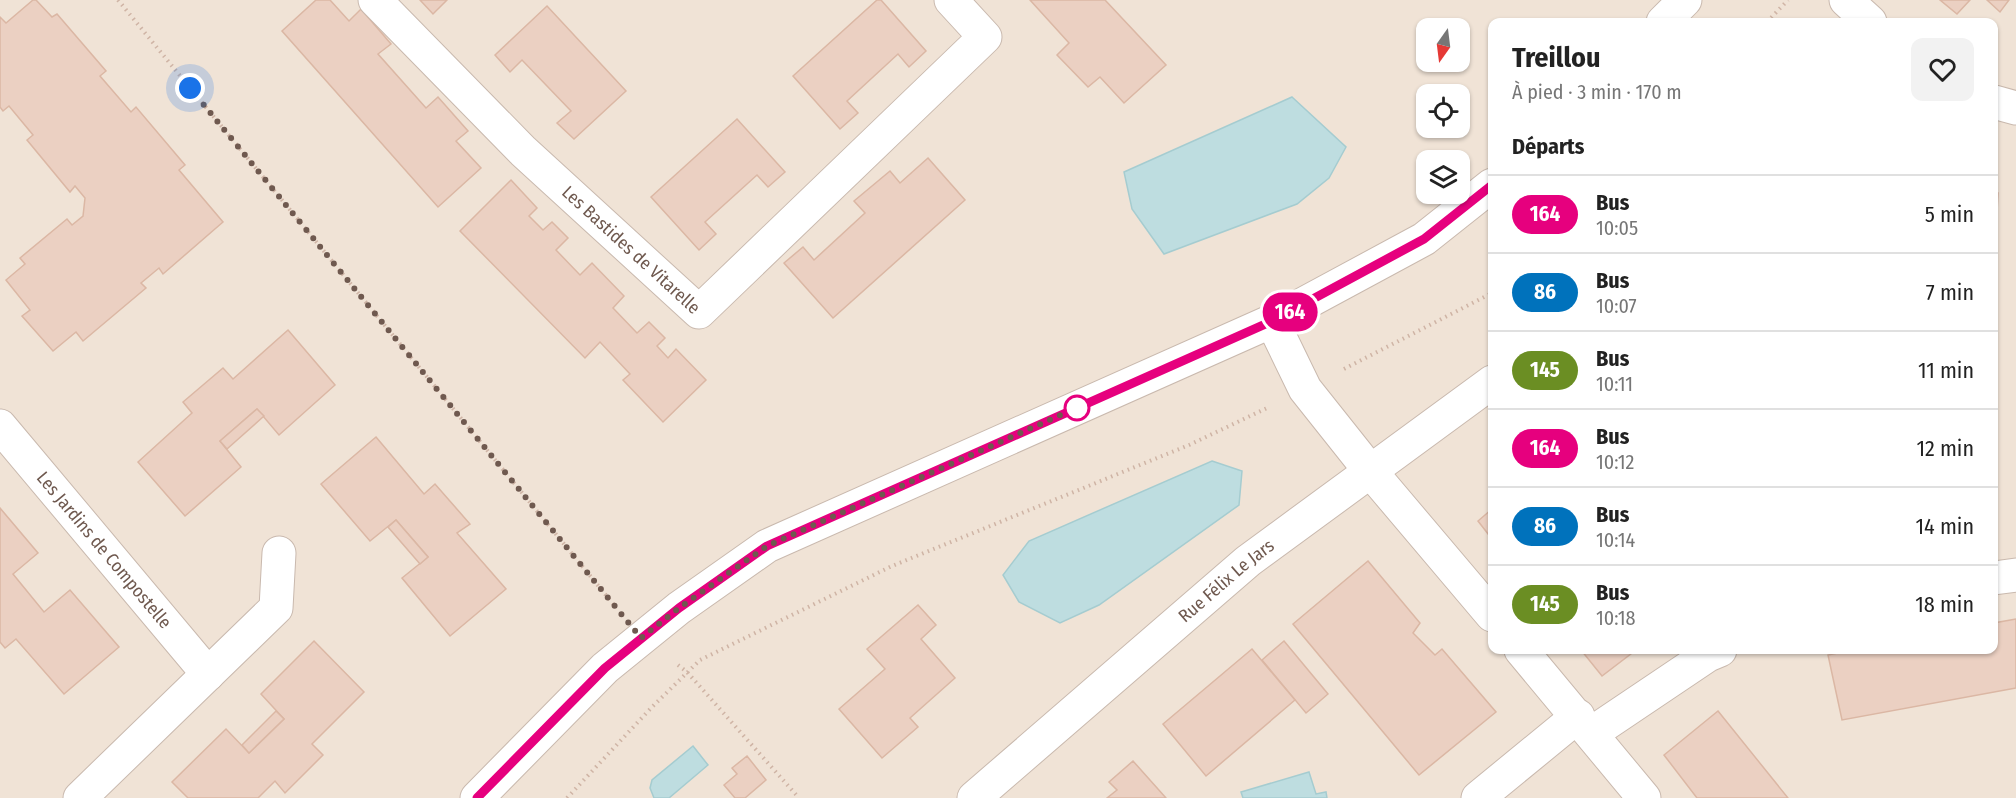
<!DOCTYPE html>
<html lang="fr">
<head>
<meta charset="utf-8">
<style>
  :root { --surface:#fff; --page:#f2f2f2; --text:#222; --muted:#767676; --line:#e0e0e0 }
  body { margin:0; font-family:"Fira Sans Condensed",sans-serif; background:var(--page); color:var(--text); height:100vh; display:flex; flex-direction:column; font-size:22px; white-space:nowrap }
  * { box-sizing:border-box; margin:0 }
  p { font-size:20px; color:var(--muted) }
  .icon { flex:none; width:33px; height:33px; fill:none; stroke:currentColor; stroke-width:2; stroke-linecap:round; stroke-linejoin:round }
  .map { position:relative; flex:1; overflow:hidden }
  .drawer { position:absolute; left:1488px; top:18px; width:510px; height:636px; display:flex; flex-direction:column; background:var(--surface); border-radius:12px; box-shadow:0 2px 4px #0004 }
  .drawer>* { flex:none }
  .badge { padding:0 12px; border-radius:20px; font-size:21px; line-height:39px }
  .needle { width:39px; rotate:194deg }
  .fabs { position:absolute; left:1416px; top:18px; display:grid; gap:12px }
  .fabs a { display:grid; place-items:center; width:54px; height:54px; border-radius:12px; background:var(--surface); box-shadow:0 2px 4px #0004; font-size:30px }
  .you { position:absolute; width:30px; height:30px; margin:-15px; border:4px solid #fff; border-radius:50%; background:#1a73e8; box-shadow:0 0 0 9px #1a73e833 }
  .map>.badge { position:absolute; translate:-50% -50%; box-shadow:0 0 0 3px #fff }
  h2 { padding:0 24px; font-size:22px; line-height:54px }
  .round { display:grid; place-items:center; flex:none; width:63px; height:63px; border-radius:12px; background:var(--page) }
  .headline { display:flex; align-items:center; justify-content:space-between; height:102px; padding:0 24px }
  h1 { font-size:28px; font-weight:700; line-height:45px }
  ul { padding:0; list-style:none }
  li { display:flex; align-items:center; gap:18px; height:78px; padding:0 24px; border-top:2px solid var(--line) }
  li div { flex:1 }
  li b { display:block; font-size:22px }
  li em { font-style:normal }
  li .badge { min-width:66px; font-weight:700; text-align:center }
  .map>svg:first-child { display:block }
  .residential { fill:#f0e3d6; fill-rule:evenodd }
  .water { fill:#bedde0; stroke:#a5ccd0; stroke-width:1.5 }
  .building { fill:#ebd0c2; stroke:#dbb7a4; stroke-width:1.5 }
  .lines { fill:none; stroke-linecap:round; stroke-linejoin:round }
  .minor-casing { stroke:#c9b9ae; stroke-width:35 }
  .path { stroke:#cfb4a5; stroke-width:4; stroke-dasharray:1.5 4.5; stroke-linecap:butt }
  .minor { stroke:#fff; stroke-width:33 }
  .line-casing { stroke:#fff; stroke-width:14 }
  .line { stroke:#e6007e; stroke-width:9 }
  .walk { stroke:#6f594f; stroke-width:6; stroke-dasharray:0 10.8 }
  .stop-dot { fill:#fff; stroke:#e6007e; stroke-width:3 }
  .labels { text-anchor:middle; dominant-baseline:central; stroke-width:4.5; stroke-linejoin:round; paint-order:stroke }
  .street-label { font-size:18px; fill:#6f594f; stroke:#fcf5ec }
</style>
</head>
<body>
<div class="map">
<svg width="2016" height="798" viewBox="0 0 2016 798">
  <rect width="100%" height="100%" fill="#f9f1e7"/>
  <path class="residential" d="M0,0H2016V798H0ZM1492,22H1994V650H1492ZM1426,28H1460V62H1426ZM1426,94H1460V128H1426ZM1426,160H1460V194H1426Z"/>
  <g class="water">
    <polygon points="1292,97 1346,147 1329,178 1297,204 1164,254 1132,209 1124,172"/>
    <polygon points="1212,461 1242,471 1239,505 1099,605 1060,623 1019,602 1003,575 1029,541"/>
    <polygon points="693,746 708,765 669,798 654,798 650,788 652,780"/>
    <polygon points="1309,772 1316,794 1326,792 1327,798 1243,798 1241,792"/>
  </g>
  <g class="building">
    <polygon points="33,0 36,0 52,17 57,14 106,71 100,76 131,112 136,107 185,165 179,170 223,222 163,274 159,268 141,283 146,288 83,341 76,332 53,351 22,316 30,310 6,280 25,264 20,258 67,219 72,225 83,216 85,198 75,186 70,192 27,140 33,135 9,106 3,111 0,107 0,17 6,23"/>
    <polygon points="316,0 330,0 349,21 361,9 391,44 378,54 426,108 438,97 468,131 456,141 481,168 438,207 282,31"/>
    <polygon points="420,0 447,0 433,14"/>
    <polygon points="877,0 881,0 926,51 909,67 898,54 847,101 858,113 840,129 793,76"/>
    <polygon points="1030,0 1105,0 1166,65 1124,103 1100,77 1088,87 1057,55 1069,43"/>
    <polygon points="1940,0 1970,0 1957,14"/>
    <polygon points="1987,0 2009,0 2000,12"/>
    <polygon points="547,6 626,91 574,139 557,123 571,111 522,60 510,72 495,55"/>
    <polygon points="737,119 785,172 768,187 757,175 705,222 716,234 699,250 651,197"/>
    <polygon points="928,158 965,200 833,318 784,263 803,247 814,260 865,213 854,201 890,171 900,183"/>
    <polygon points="511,180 537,208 529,216 543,230 552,222 568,238 556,250 580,275 592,263 624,296 613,308 637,333 649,322 665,338 657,346 668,358 676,349 706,380 663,422 623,380 630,374 600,342 585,358 460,231"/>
    <polygon points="1994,193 1998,193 1995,250 1994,250"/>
    <polygon points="288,330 335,385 279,435 257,409 220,441 241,467 185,516 138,462 192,413 183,402 223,368 233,379"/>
    <polygon points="257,409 264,416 227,449 220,441"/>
    <polygon points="376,437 424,494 435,484 470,524 457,533 506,589 450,636 402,578 428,557 396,520 370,541 321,484"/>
    <polygon points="0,508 38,553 13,574 44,612 70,590 119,647 64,694 16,639 5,648 0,642"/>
    <polygon points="1492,509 1492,539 1478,521"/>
    <polygon points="396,520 428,557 420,564 388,527"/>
    <polygon points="1368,561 1420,623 1413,633 1435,655 1442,649 1496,712 1419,775 1293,624"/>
    <polygon points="918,605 936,625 921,639 955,678 910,718 918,727 882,758 839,709 885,669 867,649"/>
    <polygon points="2016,619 2016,688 1842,720 1828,655 1852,650 1912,650 1913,651 1994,650 1994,623"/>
    <polygon points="314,641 364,692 312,744 323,755 285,793 275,781 258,798 188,798 172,782 226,729 249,753 284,719 261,694"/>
    <polygon points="1284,641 1328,694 1306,713 1262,660"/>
    <polygon points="1252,649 1295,700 1206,776 1163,724"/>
    <polygon points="1581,650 1636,650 1602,676"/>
    <polygon points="276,711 284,719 249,753 242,745"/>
    <polygon points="1718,711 1788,798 1697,798 1664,755"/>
    <polygon points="747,756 766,780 745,798 735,798 724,785 737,774 732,768"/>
    <polygon points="1133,761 1166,798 1107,798 1117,790 1109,782"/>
  </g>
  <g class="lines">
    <defs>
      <g id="minor">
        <path id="s1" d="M375,0L523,151L699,312L985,37L951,0"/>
        <polyline points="1846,0 1870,22"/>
        <polyline points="1663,22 1685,0"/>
        <polyline points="1994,102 2016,108"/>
        <polyline points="1272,321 1305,389 1371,472 1492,615"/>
        <path id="s2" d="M0,426L208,674"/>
        <polyline points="1994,578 2016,575"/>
        <polyline points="1521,650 1644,798"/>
        <polyline points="1592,733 1708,655 1720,650"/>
        <polyline points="80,798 276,608 279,553"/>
        <polyline points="477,798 605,668 679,608 767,546 1272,321 1424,239 1492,185"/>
        <path id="s3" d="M974,798L1248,561L1492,382"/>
        <polyline points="1478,798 1578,716"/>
      </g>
    </defs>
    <use href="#minor" class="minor-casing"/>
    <g class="path">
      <polyline points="118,0 614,605"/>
      <polyline points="1767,22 1788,0"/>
      <polyline points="1344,369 1492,293"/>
      <polyline points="678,665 687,672 799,798"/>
      <polyline points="567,798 652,707 700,660 892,566 1189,445 1267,408"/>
    </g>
    <use href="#minor" class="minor"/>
  </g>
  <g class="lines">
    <defs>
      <polyline id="line" points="477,798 605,668 679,608 767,546 1272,321 1424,239 1492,185"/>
    </defs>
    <use href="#line" class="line-casing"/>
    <use href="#line" class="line"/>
    <polyline class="walk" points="190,88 641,638 679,608 767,546 1083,405 1077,408"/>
  </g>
  <circle class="stop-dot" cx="1077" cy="408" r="12"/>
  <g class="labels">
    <g class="street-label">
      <text stroke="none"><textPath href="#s1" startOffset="358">Les Bastides de Vitarelle</textPath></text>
      <text stroke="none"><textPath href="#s2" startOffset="162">Les Jardins de Compostelle</textPath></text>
      <text stroke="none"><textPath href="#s3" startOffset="333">Rue Félix Le Jars</textPath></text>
    </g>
  </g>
</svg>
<div class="fabs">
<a><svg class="needle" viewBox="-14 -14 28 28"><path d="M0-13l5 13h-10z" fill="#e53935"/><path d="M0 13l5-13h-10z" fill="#767676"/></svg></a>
<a><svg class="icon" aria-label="locate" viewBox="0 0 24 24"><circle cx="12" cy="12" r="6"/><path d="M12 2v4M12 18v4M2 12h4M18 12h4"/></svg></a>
<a><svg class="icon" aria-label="layers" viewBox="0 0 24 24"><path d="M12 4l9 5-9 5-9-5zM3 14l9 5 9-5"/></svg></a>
</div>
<div class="you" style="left:190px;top:88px"></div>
<b class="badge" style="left:1290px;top:312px;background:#e6007e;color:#fff">164</b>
<section class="drawer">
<div class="headline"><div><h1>Treillou</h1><p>À pied · 3 min · 170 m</p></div><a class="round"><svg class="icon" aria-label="heart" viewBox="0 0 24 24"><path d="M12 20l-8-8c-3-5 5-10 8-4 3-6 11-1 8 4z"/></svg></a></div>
<h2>Départs</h2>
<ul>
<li><span class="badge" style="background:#e6007e;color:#fff">164</span><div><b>Bus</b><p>10:05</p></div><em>5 min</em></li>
<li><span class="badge" style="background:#0072bc;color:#fff">86</span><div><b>Bus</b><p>10:07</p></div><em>7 min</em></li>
<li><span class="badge" style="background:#6b8e23;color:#fff">145</span><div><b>Bus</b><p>10:11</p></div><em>11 min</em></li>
<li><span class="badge" style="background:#e6007e;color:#fff">164</span><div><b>Bus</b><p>10:12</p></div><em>12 min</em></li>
<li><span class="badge" style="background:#0072bc;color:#fff">86</span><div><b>Bus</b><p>10:14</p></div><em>14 min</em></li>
<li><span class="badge" style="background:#6b8e23;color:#fff">145</span><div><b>Bus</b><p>10:18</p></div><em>18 min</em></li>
</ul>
</section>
</div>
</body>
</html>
